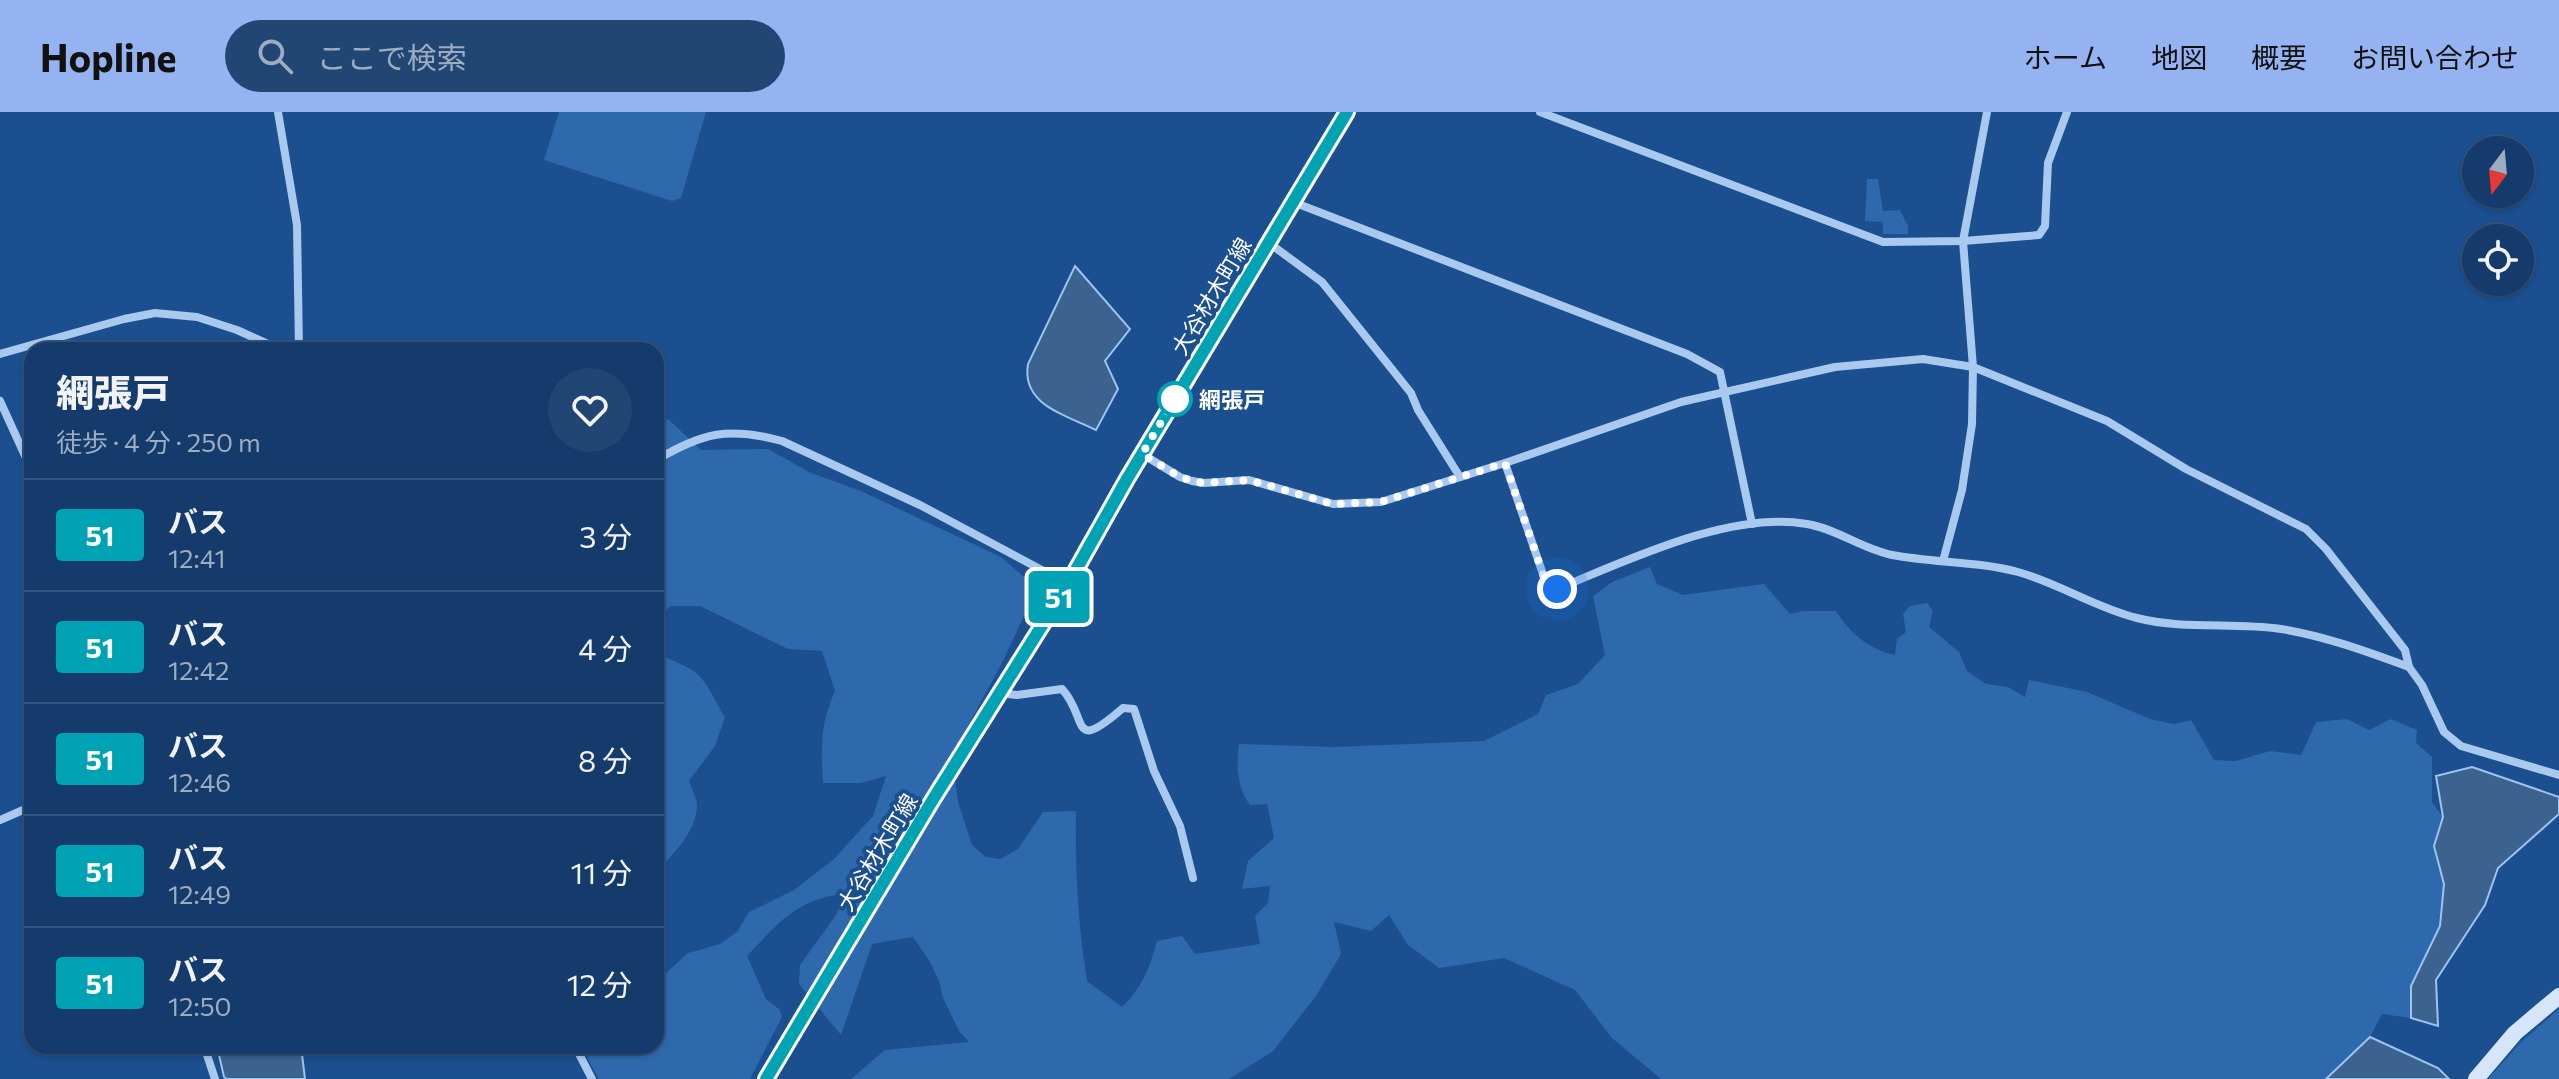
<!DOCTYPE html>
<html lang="ja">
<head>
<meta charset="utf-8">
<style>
  :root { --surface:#143b6b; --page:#214673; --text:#f1f3f6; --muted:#9dadc1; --line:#33557e; --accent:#95b2f1 }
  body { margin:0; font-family:Commissioner,"Noto Sans JP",sans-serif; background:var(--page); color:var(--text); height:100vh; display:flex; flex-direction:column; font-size:30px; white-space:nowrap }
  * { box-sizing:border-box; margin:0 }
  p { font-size:26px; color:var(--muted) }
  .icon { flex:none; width:44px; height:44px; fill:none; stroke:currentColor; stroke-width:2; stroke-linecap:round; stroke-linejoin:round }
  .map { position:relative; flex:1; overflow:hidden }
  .details { position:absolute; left:24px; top:230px; width:640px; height:712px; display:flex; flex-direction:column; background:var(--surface); border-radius:24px; box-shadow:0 2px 6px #0004,0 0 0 2px var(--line) }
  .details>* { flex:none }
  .badge { padding:0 16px; border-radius:6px; font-size:28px; line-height:52px }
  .needle { width:52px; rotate:196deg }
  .fabs { position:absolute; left:2462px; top:24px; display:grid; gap:16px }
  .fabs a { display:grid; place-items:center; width:72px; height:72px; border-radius:50%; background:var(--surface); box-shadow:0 2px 6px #0004,0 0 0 2px var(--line); font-size:40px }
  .you { position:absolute; width:40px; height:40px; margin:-20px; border:6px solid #fff; border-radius:50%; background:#1a73e8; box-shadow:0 0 0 12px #1a73e833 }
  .map>.badge { position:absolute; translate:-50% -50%; box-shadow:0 0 0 4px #fff }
  .round { display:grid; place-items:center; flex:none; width:84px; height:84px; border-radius:42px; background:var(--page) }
  .headline { display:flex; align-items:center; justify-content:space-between; height:136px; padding:0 32px }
  h1 { font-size:38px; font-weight:800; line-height:60px }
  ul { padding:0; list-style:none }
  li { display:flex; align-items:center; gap:24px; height:112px; padding:0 32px; border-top:2px solid var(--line) }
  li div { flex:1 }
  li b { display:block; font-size:30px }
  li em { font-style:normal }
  li .badge { min-width:88px; font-weight:700; text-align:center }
  header { display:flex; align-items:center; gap:48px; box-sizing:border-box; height:112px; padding:0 40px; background:var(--accent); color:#111 }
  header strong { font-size:38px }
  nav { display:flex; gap:44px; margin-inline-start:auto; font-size:28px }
  .search { width:560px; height:72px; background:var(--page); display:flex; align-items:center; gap:20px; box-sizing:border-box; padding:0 28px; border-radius:44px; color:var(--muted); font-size:30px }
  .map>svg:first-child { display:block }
  .green { fill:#2e69ad }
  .water { fill:#3c6290; stroke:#9cc4f0; stroke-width:2 }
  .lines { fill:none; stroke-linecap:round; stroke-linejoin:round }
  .street { stroke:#a9c9ee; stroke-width:8 }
  .secondary { stroke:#d6e6fa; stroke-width:16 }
  .line-casing { stroke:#fff; stroke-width:18 }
  .line { stroke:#00a3b4; stroke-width:12 }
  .walk { stroke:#fff; stroke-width:8; stroke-dasharray:0 14.4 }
  .stop-dot { fill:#fff; stroke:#00a3b4; stroke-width:4 }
  .labels { text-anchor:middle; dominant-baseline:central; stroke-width:8; stroke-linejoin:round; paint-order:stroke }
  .street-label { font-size:22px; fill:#fff; stroke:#1b4f8f }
  .stop-label { font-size:22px; font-weight:bold; fill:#fff; stroke:#1b4f8f; text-anchor:start }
</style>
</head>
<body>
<header>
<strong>Hopline</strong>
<div class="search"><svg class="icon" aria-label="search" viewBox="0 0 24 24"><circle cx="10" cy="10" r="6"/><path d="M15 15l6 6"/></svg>ここで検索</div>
<nav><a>ホーム</a><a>地図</a><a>概要</a><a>お問い合わせ</a></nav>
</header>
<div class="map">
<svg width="2559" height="967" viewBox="0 0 2559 967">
  <rect width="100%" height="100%" fill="#1b4f8f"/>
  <g class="green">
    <polygon points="559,0 706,0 681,86 672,89 544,48"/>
    <polygon points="1867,67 1878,67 1883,99 1900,98 1908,114 1908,122 1883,122 1883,110 1865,109"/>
    <path d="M656,307H668L701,338L768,337L811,361L861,379L1001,445L1037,476L1003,549L952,644L958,690L972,733L986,745L1000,747L1018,737L1043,700L1076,699C1075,757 1078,812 1087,869L1122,895C1142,876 1150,855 1157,829L1182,824L1195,842L1260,832L1255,804L1268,791L1270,774L1242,777L1248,749L1274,726L1267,692L1250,693C1237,675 1236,654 1239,632L1335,635L1484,629L1538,602L1546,583L1578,572L1605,543L1593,484L1612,470L1650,455L1657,472L1683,483L1764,472L1790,502L1802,499H1836C1851,522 1868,537 1895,543L1897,527L1906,520L1903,502L1910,494L1927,491L1933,499L1929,515L1959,540L1967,559L1986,572L2008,575L2025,585L2029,568L2087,580L2150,607L2174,612L2191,608L2214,648L2236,649L2270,639L2301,643L2316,610L2347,607L2369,618L2391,607L2417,618L2416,631L2432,645V690L2443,705L2434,734L2444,772L2440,814L2414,869L2411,906L2382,902L2370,925L2326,967H1661L1612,926L1575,878L1504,846L1439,856L1408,833L1389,803L1371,819L1334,810L1341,842L1316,884L1273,939L1229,967H851L885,938L969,930L959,919L943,886L939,869L930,850L913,825L872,832L841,923L799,872L800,853L836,803L841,789L837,783C794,789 775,815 747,844L766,887L780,898L782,905L750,967H599L587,946L593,934H656V875L667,860L688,841L720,832L737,820L749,800L794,778L834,747L873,704L886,664L861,671H823C821,634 820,613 835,579L822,539L788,537L700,494H670L656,510Z"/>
    <path d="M656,538L658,542C669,547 687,554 695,560C709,571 715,591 725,605L715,634L689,669C691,676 697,686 697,693C697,716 678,737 663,753L656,752Z"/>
    <polygon points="2559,897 2559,967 2488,967 2522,929"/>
  </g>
  <g class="water">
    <path d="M1075,154L1130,217L1105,249L1118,277L1096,318C1066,303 1021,293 1028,252Z"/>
    <polygon points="2472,655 2559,685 2559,702 2498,756 2485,793 2436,868 2438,914 2411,906 2411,874 2440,814 2444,772 2434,734 2443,705 2436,664"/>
    <polygon points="2370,925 2438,956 2449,967 2326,967"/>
    <polygon points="217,934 301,934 305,967 227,967 224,965"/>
  </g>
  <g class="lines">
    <g class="street">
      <polyline points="278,0 297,113 299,238"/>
      <polyline points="1540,0 1883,130 1963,129 2039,123 2045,114 2048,51 2067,0"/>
      <polyline points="1293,90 1687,242 1720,260 1752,412"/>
      <polyline points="1269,131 1322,170 1411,281 1418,298 1460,365"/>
      <polyline points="0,242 124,207 155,201 197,205 237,218 281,238"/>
      <polyline points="0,289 32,359"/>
      <polyline points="1142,342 1180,365 1192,369 1204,371 1249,368 1333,392 1381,390 1505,351 1681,290 1835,255 1923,247 1973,255 2107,309 2186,357 2306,417 2326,437 2405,538 2409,555 2422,573 2444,620 2461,634 2559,663"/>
      <path d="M656,348C704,321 727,314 782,329L920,393L1068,472"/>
      <path d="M1505,351L1546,471L1557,477C1626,449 1731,398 1807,412C1837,417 1862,437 1892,443C1934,451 1977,449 2018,460C2058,471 2096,496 2137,506C2184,518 2233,510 2281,517C2325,524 2368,540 2409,555"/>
      <polyline points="1943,449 1962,378 1972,312 1973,255 1963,129 1987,0"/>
      <path d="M999,581L1017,583L1062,577C1089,606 1069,643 1123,596L1134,597L1154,659L1180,714L1193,766"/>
      <polyline points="0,708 32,694"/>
      <polyline points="204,934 215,967"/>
      <polyline points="575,934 592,967"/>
    </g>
    <g class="secondary">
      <polyline points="766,967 932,689 1068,472 1127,367 1347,0"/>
      <polyline points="2476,967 2515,921 2559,884"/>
    </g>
  </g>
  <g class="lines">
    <defs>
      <polyline id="line" points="766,967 932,689 1068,472 1127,367 1347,0"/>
    </defs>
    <use href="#line" class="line-casing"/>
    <use href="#line" class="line"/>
    <polyline class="walk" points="1175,287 1142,342 1180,365 1192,369 1204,371 1249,368 1333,392 1381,390 1505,351 1546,471 1557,477"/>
  </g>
  <circle class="stop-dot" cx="1175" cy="287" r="16"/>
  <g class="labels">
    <g class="street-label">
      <text transform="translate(1211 184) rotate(-59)">大谷材木町線</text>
      <text transform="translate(877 740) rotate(-59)">大谷材木町線</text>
    </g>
    <g class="stop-label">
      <text x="1199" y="287">網張戸</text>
    </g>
  </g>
</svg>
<div class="fabs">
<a><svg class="needle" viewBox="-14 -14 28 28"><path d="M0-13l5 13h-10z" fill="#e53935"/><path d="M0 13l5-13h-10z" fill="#9dadc1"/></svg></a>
<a><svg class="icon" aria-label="locate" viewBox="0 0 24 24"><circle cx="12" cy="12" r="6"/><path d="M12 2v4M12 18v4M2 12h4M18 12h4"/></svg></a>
</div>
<div class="you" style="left:1557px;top:477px"></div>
<b class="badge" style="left:1059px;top:485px;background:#00a3b4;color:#fff">51</b>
<section class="details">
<div class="headline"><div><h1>網張戸</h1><p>徒歩 · 4 分 · 250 m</p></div><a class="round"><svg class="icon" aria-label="heart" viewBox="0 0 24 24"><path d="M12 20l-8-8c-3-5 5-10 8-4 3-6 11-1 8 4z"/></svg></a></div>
<ul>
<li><span class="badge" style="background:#00a3b4;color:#fff">51</span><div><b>バス</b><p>12:41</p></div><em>3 分</em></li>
<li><span class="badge" style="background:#00a3b4;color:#fff">51</span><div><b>バス</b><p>12:42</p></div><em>4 分</em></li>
<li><span class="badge" style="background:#00a3b4;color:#fff">51</span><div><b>バス</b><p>12:46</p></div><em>8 分</em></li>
<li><span class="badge" style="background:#00a3b4;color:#fff">51</span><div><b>バス</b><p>12:49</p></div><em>11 分</em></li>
<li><span class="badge" style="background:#00a3b4;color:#fff">51</span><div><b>バス</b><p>12:50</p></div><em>12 分</em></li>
</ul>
</section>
</div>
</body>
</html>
